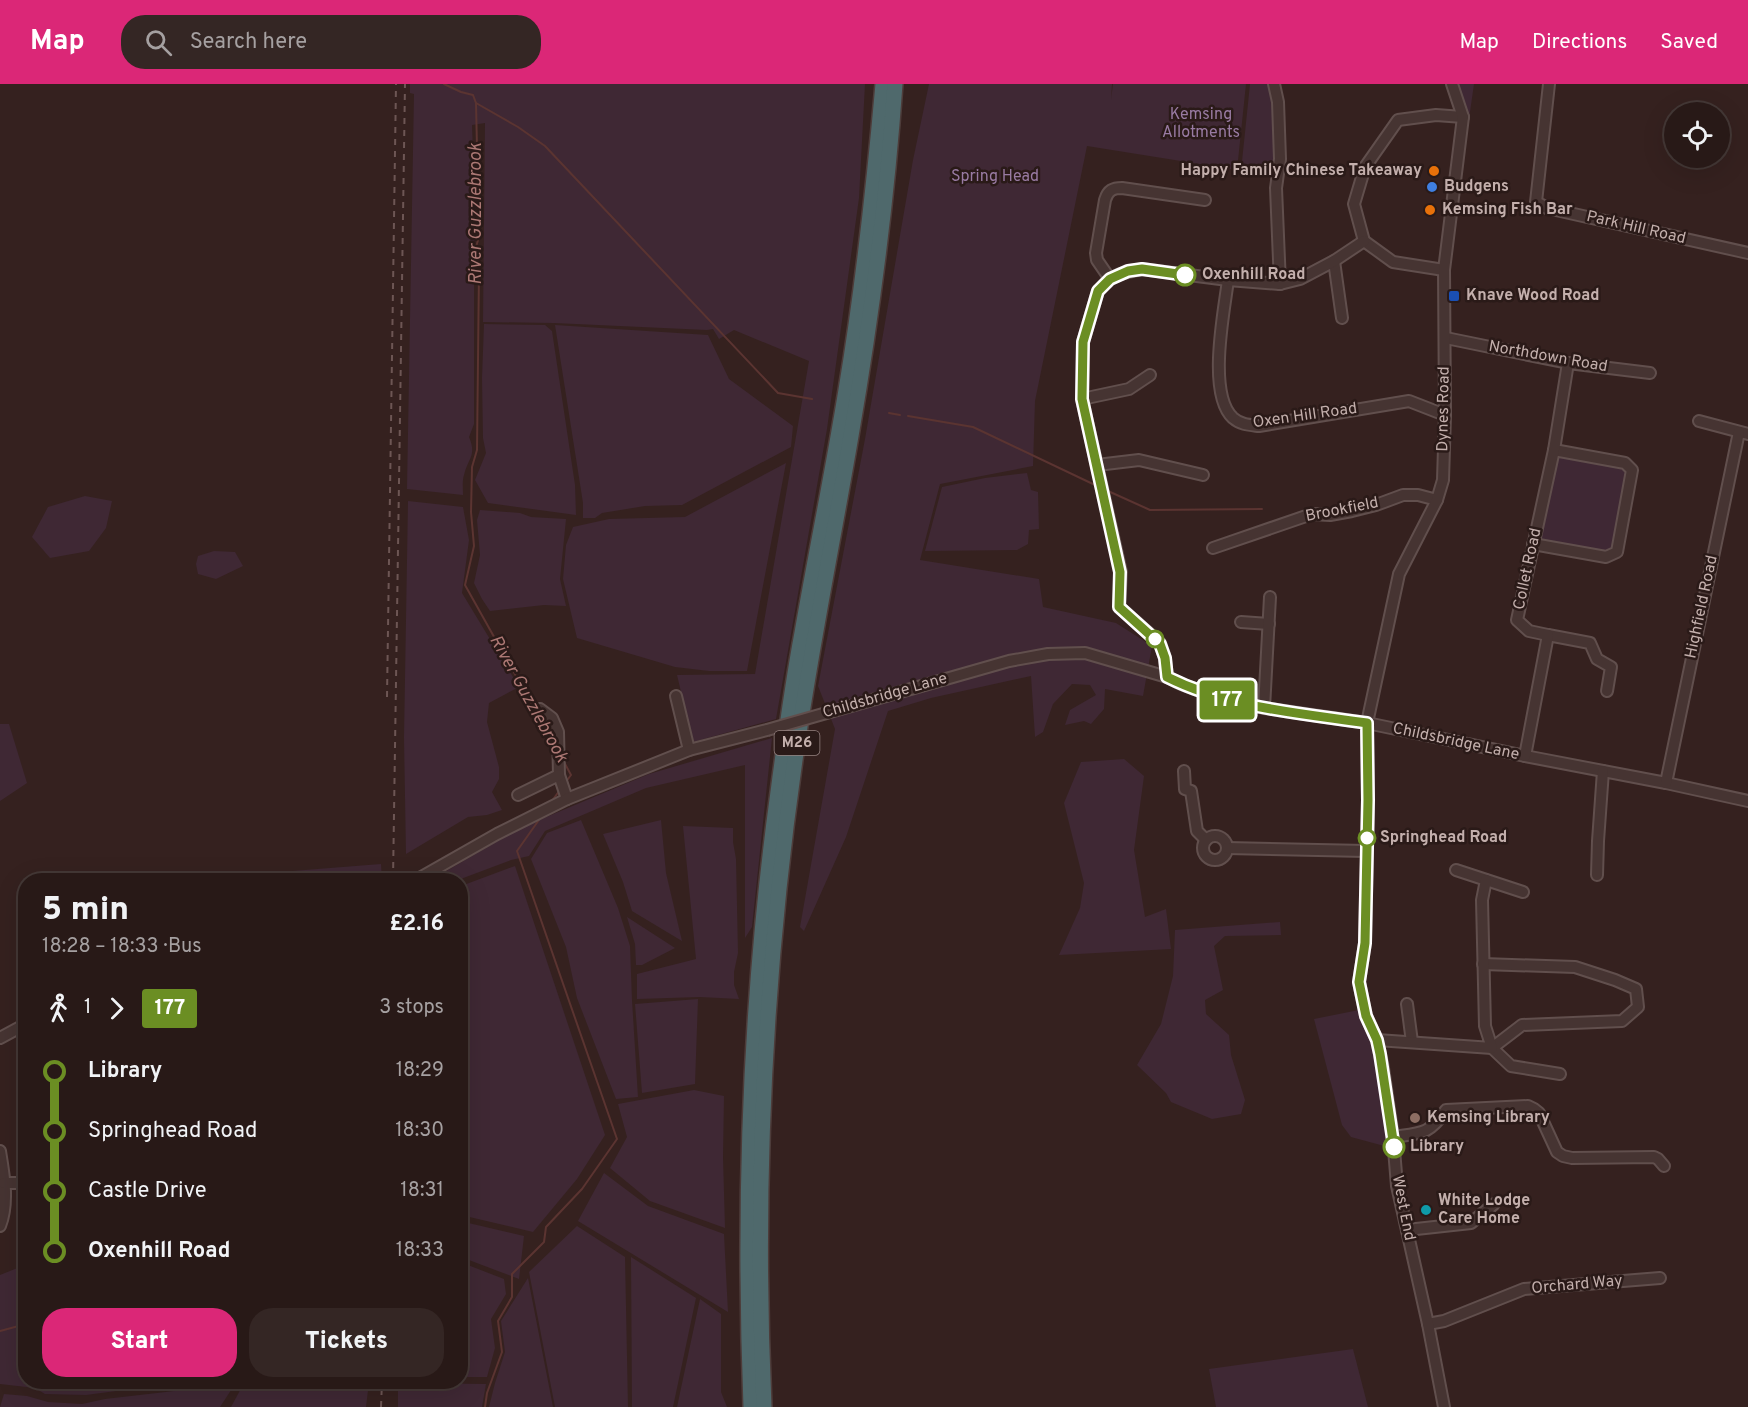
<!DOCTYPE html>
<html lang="en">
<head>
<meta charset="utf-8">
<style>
  :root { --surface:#281917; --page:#342624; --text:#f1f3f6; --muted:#a5a0a1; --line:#443836; --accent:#db2777 }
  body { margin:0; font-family:Overpass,sans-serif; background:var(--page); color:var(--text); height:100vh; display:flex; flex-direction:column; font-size:22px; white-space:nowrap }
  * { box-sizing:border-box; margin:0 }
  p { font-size:20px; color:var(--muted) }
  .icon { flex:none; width:33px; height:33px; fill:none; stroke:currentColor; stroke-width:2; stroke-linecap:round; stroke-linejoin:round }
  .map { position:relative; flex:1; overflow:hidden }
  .side { position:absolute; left:18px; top:789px; width:450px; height:516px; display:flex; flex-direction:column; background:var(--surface); border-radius:24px; box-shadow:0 6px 24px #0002,0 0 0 2px var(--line) }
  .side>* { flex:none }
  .badge { padding:0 12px; border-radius:4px; font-size:21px; line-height:39px }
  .controls { position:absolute; left:1664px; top:18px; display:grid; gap:12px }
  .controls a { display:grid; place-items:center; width:66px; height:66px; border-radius:50%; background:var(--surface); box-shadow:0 6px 24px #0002,0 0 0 2px var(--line); font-size:30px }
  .map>.badge { position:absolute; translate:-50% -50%; box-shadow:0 0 0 3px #fff }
  .legs { display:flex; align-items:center; gap:9px; height:66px; padding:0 24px; font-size:20px }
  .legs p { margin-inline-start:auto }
  .overview { display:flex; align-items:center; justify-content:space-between; height:102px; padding:0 24px }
  h1 { font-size:33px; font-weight:800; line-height:45px }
  .primary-button { display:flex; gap:12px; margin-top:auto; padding:12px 24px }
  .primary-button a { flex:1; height:69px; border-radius:24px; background:var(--accent); color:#fff; font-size:24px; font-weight:800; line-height:69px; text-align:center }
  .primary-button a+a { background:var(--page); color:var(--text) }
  ul { padding:0 24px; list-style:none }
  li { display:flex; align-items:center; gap:21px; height:60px; font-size:22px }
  li i { display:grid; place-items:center; width:9px; height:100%; margin:0 8px; background:currentColor }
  li i::after { content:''; width:15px; height:15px; margin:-8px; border:4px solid; border-radius:50%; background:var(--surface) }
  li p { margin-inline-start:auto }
  li:first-child i { background:linear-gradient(#0000 50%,currentColor 0) }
  li:last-child i { background:linear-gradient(currentColor 50%,#0000 0) }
  header { display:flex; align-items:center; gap:36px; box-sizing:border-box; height:84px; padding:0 30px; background:var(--accent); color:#fff }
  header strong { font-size:28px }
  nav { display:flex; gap:33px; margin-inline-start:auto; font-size:21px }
  .search { width:420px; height:54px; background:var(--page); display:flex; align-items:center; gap:15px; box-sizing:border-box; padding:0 21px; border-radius:24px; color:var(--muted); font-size:22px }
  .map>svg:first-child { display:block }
  .green { fill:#3f2834 }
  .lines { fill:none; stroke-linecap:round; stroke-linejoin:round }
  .stream { stroke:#5b3431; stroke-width:2 }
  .minor-casing { stroke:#614f4d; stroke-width:14 }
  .highway-casing { stroke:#4d3c3a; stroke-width:18 }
  .minor { stroke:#463432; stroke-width:10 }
  .highway { stroke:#4f696c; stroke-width:15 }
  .rail { stroke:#6d5654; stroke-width:2; stroke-dasharray:6 6; stroke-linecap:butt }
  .minor-bridge-casing { stroke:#614f4d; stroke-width:14; stroke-linecap:butt }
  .minor-bridge { stroke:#463432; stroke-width:10 }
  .line-1-casing { stroke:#fff; stroke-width:14 }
  .line-1 { stroke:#6b8e23; stroke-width:9 }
  .food-dot { fill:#e8710a; stroke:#2a1a18; stroke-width:2 }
  .shop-dot { fill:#3f7fe0; stroke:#2a1a18; stroke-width:2 }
  .stop-1-dot { fill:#fff; stroke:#6b8e23; stroke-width:3 }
  .transit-dot { fill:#1a4fb4; stroke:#2a1a18; stroke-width:2 }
  .education-dot { fill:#8d6e63; stroke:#2a1a18; stroke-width:2 }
  .culture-dot { fill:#0f9aa8; stroke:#2a1a18; stroke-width:2 }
  .labels { text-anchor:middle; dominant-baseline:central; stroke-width:5; stroke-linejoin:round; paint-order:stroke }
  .shield { fill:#2a1a18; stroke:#958280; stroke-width:1.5 }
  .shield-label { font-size:15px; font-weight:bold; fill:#c3afac }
  .park-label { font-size:16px; fill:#997ba3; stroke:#2a1a18 }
  .poi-label { font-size:16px; font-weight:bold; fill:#c3afac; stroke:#2a1a18; text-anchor:start }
  .street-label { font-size:16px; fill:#c3afac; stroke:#2a1a18 }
  .stop-label { font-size:16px; font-weight:bold; fill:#c3afac; stroke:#2a1a18; text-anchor:start }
  .water-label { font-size:18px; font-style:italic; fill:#ac7874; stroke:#2a1a18 }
</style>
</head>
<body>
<header>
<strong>Map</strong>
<div class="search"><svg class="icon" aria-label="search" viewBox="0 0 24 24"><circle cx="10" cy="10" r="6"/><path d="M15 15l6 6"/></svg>Search here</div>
<nav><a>Map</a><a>Directions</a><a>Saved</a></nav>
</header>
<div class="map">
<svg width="1748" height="1323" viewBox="0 0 1748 1323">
  <rect width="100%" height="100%" fill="#35211f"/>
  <g class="green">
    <path d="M410,0H865L859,114L827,345L776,635L693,658L677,591L755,590L809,277L734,246L719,255L713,245L707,246L554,239L483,238L485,39L472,41L476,152L470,168L474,196V340L469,353C477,372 468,374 464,391C462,397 463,405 463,411L407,405L414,10L410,9Z"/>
    <polygon points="929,0 1112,0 1111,16 1113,0 1246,0 1237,86 1087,62 1035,317 1033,382 940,400 920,476 1039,495 1043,523 1116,539 1152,562 1143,612 1105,605 1104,625 1091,640 1084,637 1065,641 1070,626 1096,611 1090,601 1072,600 1053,620 1043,648 1035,653 1031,592 931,614 888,627 846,753 804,847 800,843 835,645 818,602 865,355 913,76"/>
    <path d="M1250,0H1271C1277,31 1278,63 1274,94L1241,87Z"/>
    <polygon points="1454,0 1474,0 1469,35 1466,33"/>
    <polygon points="484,240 545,241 552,247 575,401 576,431 488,419 475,396 486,369 483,354 482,294"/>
    <polygon points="555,241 708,251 729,295 793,342 791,363 682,421 645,422 602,429 595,434 583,434 583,419"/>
    <polygon points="1556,368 1623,381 1630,387 1615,466 1605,470 1536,457"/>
    <polygon points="786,379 747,587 709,587 675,583 577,554 563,495 566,461 573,443 609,435 685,433"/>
    <polygon points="1027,389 1031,406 1038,408 1039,445 1029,446 1028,460 1017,466 925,467 942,403 985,394"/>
    <polygon points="85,412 112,417 106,444 89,467 50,474 32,453 48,423"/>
    <polygon points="408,417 463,423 469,456 462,509 519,603 489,619 487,638 499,683 499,695 492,708 502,726 487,731 468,733 406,770 404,654"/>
    <polygon points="480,426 520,429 531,433 566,435 560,495 566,522 544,521 490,527 482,515 474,499 480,471 477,436"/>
    <polygon points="214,467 235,468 243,482 216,495 198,490 196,480 198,472"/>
    <polygon points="0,640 9,640 27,699 0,717"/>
    <polygon points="772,654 752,843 745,854 745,681 646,704 545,747 529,772 511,776 458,796 431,796 520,744 649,690"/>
    <polygon points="1124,675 1144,692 1134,766 1145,833 1166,825 1171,865 1059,871 1080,824 1084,799 1064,719 1081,678"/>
    <polygon points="581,736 618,824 630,862 632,916 638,1013 616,1015 577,914 566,863 531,775 547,749"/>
    <polygon points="661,736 666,789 682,857 632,827 623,798 603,750"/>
    <polygon points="683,742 733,744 733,758 736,775 738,869 734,888 734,901 739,915 700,913 637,915 637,890 696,875"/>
    <polygon points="381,780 382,796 180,796"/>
    <polygon points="515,782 605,1051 577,1095 533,1148 461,1131 461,802"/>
    <polygon points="627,833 675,864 642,881 636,881 635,860"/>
    <polygon points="1280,838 1281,851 1225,852 1214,862 1223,906 1205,916 1206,930 1229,951 1231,971 1245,1016 1241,1030 1212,1035 1171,1018 1166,1009 1137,981 1161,940 1173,892 1175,846"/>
    <polygon points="698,915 695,1000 642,1009 635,920"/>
    <polygon points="1359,926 1377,973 1388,1063 1351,1053 1342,1041 1314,935"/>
    <polygon points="694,1006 724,1012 723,1073 725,1144 650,1117 610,1084 627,1053 618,1020"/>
    <polygon points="604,1089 648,1122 724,1150 728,1228 578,1137"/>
    <polygon points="460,1137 524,1152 519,1195 461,1173"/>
    <polygon points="577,1142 625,1173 628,1323 555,1323 529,1188"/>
    <polygon points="631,1173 696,1214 673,1323 632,1323"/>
    <polygon points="460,1178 504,1195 506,1210 491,1235 495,1264 487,1293 461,1293"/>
    <polygon points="25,1181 26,1298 184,1298 86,1311 45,1310 35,1304 0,1300 0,1191"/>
    <polygon points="528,1194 553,1323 489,1323 495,1299 505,1268 501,1237"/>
    <polygon points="700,1215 721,1230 721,1308 727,1323 677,1323"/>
    <polygon points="1353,1265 1368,1323 1216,1323 1209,1285"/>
    <polygon points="254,1298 369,1298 366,1323 231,1323 244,1299"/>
    <polygon points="398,1299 486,1300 482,1323 398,1323"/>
    <polygon points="235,1300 220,1323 0,1323 4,1310 27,1312 48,1318 82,1320 105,1315"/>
  </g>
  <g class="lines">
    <g class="stream">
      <polyline points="444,0 461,8 473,11 476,19 479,153 475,166 479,186 477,366 472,383 471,428 474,462 465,501 554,660"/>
      <polyline points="476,19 518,43 545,62 778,309 812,315"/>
      <polyline points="889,329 900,331"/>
      <polyline points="908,332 973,343 1095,401"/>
      <polyline points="1108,407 1150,426 1262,425"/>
      <polyline points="564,678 571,691 565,699"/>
      <polyline points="551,718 560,706"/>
      <polyline points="0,1247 26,1240"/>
      <polyline points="485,1323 487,1309 502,1268 498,1237 512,1213 512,1190 544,1158 546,1143 582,1105 617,1055 517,767 541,733"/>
    </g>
    <defs>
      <g id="minor">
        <polyline points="1274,0 1278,18 1280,75 1276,104 1280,200"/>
        <polyline points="1549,0 1536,118 1547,124 1748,169"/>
        <polyline points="1334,177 1342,234"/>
        <polyline points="1444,186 1393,178 1364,157 1354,120 1365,83 1398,36 1436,31 1463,33"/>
        <path d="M1110,195L1097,176L1096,169L1105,116C1108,106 1113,104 1122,104L1205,116"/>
        <path d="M1228,196C1224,228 1207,310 1233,334C1241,341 1250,341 1259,342L1409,317L1445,331"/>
        <polyline points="1446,254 1568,279 1650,289"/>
        <polyline points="1082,315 1129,305 1150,291"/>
        <polyline points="1699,337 1748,350"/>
        <polyline points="1097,381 1139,376 1203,391"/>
        <polyline points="1533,460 1606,473 1617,468 1632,386 1625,379 1554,366"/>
        <polyline points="1213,464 1312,430 1330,431 1352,427 1376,421 1403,411 1418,411 1437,416"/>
        <polyline points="1241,538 1269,540"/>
        <polyline points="1548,551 1590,559 1597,575 1611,583 1607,607"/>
        <polyline points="1167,593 1165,574 1160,559 1119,523 1121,488 1082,315 1083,258 1098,207 1110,195 1120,190 1142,185 1228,196 1280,200 1300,195 1334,177 1364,157"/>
        <polyline points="676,612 689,666"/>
        <polyline points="1264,624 1270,513"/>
        <polyline points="540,625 552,634 558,648 559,691 567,715"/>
        <polyline points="837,626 1009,577 1048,570 1085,569 1167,593 1181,600 1224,616 1264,624 1367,639 1525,672 1666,699 1748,717"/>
        <polyline points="1525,672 1548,551 1529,547 1517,536 1554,366 1568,279"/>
        <polyline points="1184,687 1185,705 1191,707 1197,747 1206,756"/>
        <polyline points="1666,699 1739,348"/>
        <polyline points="518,711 559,691"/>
        <circle cx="1215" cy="764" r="12"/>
        <polyline points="1227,764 1366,767"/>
        <polyline points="1456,786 1523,808"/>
        <polyline points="1597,791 1598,757 1603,687"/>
        <polyline points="416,796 497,750 567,715 689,666 767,646"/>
        <polyline points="1483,880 1575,883 1615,896 1636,905 1638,923 1622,937 1522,941 1492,964 1511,982 1560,990"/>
        <polyline points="1407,920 1412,958"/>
        <polyline points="0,954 26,940"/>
        <polyline points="1377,956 1492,964 1485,942 1482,816 1486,796"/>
        <path d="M1393,1053C1421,1049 1429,1051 1446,1026L1528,1022L1534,1025L1539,1029L1557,1068L1563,1072L1572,1074L1654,1073L1658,1075L1664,1082"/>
        <path d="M0,1067C4,1091 9,1119 0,1142"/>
        <polyline points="4,1099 26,1099"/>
        <polyline points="1407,1146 1471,1139 1494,1120"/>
        <polyline points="1428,1240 1444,1237 1524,1205 1660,1194"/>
        <polyline points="1444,1323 1428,1240 1397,1102 1393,1053 1383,984 1377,956 1366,932 1359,898 1365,859 1368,715 1367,639 1399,490 1437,416 1443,396 1445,331 1444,186 1463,33 1452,0"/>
      </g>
      <g id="highway">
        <path d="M751,1323C743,1118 750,912 778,708C785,655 792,602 802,549C816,468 833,387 846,306C863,204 874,102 883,0"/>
        <path d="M764,1323C754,1098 765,872 799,649C814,549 834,451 851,352C871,236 887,118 895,0"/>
      </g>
    </defs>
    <use href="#minor" class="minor-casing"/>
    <use href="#highway" class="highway-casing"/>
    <use href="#minor" class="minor"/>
    <use href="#highway" class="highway"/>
    <g class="rail">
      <polyline points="387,613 396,0"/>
      <polyline points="393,796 405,0"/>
      <polyline points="381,1323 382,1298"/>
    </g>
    <defs>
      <polyline id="minor-bridge" points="767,646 837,626"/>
    </defs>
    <use href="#minor-bridge" class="minor-bridge-casing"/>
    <use href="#minor-bridge" class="minor-bridge"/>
  </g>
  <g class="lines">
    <defs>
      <path id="line-1" d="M1185,191L1142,185L1128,187L1110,195L1098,207L1083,258L1082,315L1120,488L1119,523L1160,560L1165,574L1167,593C1229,624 1299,629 1367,639L1368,716L1365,859L1359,898L1366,932L1377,956L1380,970L1394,1063"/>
    </defs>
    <use href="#line-1" class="line-1-casing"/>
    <use href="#line-1" class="line-1"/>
  </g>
  <g class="food-dot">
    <circle cx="1434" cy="87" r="6"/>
    <circle cx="1430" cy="126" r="6"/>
  </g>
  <circle class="shop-dot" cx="1432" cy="103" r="6"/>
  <g class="stop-1-dot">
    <circle cx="1185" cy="191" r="10"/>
    <circle cx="1155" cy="555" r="8"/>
    <circle cx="1367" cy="754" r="8"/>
    <circle cx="1394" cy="1063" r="10"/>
  </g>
  <rect class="transit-dot" x="1448" y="206" width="12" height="12" rx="3"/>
  <circle class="education-dot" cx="1415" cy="1034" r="6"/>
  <circle class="culture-dot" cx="1426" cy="1126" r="6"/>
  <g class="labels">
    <rect class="shield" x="774.5" y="647" width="45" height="24" rx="4.5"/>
    <g class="shield-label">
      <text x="797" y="659">M26</text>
    </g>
    <g class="park-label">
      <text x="1201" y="31">Kemsing<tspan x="1201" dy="18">Allotments</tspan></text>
      <text x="995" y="93">Spring Head</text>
    </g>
    <g class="poi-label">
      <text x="1422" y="87" text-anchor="end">Happy Family Chinese Takeaway</text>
      <text x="1444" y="103">Budgens</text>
      <text x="1442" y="126">Kemsing Fish Bar</text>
      <text x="1466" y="212">Knave Wood Road</text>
      <text x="1427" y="1034">Kemsing Library</text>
      <text x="1438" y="1117">White Lodge<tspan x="1438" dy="18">Care Home</tspan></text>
    </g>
    <g class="street-label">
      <text transform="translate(1636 144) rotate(13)">Park Hill Road</text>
      <text transform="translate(1548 273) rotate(10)">Northdown Road</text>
      <text transform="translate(1444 325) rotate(-89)">Dynes Road</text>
      <text transform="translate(1305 332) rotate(-8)">Oxen Hill Road</text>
      <text transform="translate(1342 426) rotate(-11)">Brookfield</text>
      <text transform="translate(1528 485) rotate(-78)">Collet Road</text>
      <text transform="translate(1702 523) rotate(-78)">Highfield Road</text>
      <text transform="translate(885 612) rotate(-16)">Childsbridge Lane</text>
      <text transform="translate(1456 658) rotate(12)">Childsbridge Lane</text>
      <text transform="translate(1403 1124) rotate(79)">West End</text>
      <text transform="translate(1577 1201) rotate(-5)">Orchard Way</text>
    </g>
    <g class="stop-label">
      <text x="1202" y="191">Oxenhill Road</text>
      <text x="1380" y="754">Springhead Road</text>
      <text x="1410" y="1063">Library</text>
    </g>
    <g class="water-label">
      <text transform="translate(476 130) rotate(-90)">River Guzzlebrook</text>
      <text transform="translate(528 615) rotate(61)">River Guzzlebrook</text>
    </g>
  </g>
</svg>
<div class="controls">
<a><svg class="icon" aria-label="locate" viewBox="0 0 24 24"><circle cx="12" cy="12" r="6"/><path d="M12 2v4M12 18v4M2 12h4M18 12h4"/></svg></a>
</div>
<b class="badge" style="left:1227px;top:616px;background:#6b8e23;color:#fff">177</b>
<section class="side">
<div class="overview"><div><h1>5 min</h1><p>18:28 – 18:33 · Bus</p></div><b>£2.16</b></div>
<div class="legs"><svg class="icon" aria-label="walk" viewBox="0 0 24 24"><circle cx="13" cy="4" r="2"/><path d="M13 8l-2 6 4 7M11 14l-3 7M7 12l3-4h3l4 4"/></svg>1<svg class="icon" aria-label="forward" viewBox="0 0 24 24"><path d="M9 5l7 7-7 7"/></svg><b class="badge" style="background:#6b8e23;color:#fff">177</b><p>3 stops</p></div>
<ul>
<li><i style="color:#6b8e23"></i><b>Library</b><p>18:29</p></li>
<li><i style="color:#6b8e23"></i><span>Springhead Road</span><p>18:30</p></li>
<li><i style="color:#6b8e23"></i><span>Castle Drive</span><p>18:31</p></li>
<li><i style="color:#6b8e23"></i><b>Oxenhill Road</b><p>18:33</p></li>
</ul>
<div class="primary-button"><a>Start</a><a>Tickets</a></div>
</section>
</div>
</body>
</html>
